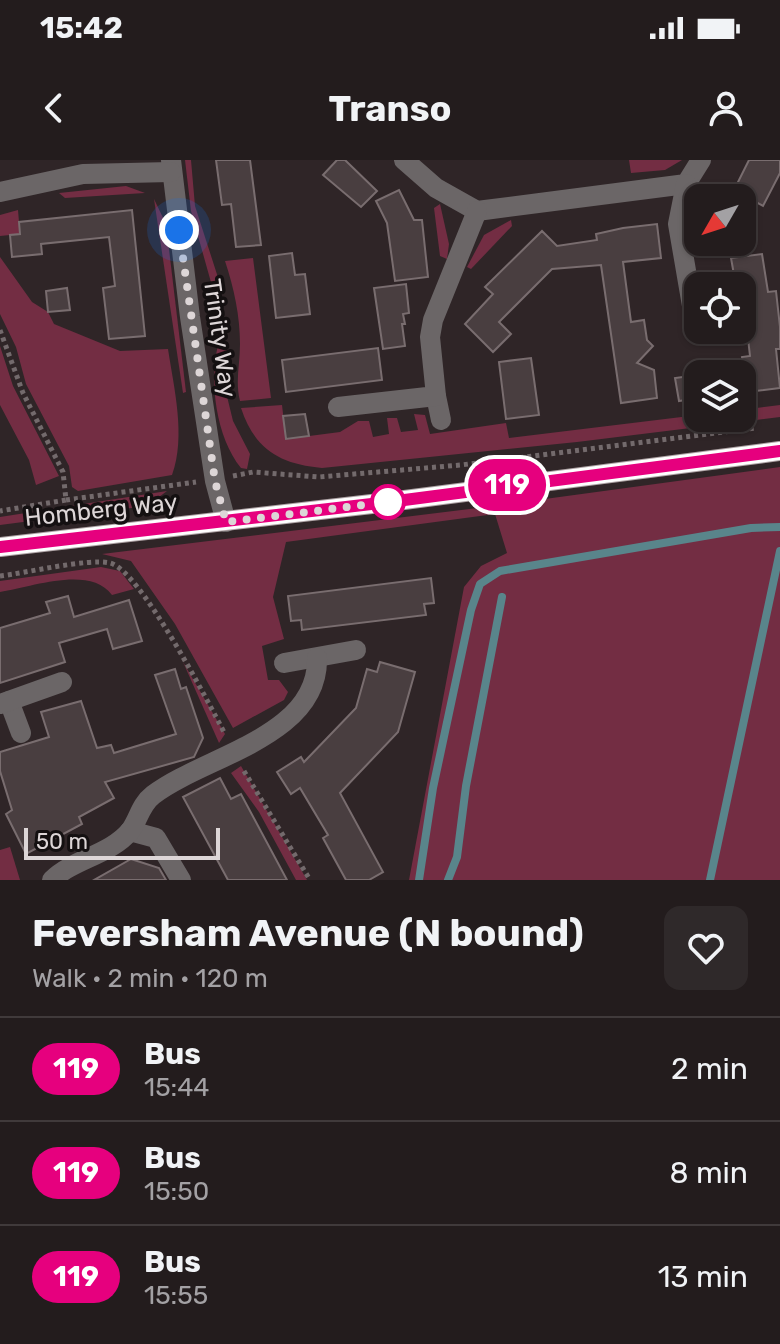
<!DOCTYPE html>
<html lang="en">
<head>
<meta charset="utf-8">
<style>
  :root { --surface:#231c1d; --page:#2f292a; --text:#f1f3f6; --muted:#a3a1a4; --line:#403a3b }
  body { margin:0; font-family:Rubik,sans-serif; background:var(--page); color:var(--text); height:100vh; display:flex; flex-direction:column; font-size:30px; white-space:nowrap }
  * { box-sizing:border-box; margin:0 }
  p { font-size:26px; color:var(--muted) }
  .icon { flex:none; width:44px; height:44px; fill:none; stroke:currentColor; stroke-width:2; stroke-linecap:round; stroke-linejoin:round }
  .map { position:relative; height:720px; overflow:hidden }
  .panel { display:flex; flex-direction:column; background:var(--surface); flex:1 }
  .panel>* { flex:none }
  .badge { padding:0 16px; border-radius:26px; font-size:28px; line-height:52px }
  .needle { width:52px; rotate:231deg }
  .fabs { position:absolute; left:684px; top:24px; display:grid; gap:16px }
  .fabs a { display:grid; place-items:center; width:72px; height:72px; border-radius:16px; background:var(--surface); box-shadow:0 2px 6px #0004,0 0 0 2px var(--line); font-size:40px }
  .scale { position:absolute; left:24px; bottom:20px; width:196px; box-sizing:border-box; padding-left:8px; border:4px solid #ddd6d7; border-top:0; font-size:22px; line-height:28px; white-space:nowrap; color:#ddd6d7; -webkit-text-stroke:6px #141011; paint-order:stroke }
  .you { position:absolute; width:40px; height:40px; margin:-20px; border:6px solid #fff; border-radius:50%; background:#1a73e8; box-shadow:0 0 0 12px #1a73e833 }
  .map>.badge { position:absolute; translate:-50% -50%; box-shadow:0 0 0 4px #fff }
  .round { display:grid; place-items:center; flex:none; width:84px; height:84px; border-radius:16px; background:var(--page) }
  .overview { display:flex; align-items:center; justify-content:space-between; height:136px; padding:0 32px }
  h1 { font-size:38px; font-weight:700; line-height:60px }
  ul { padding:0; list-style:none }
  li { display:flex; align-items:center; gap:24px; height:104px; padding:0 32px; border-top:2px solid var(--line) }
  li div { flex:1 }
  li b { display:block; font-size:30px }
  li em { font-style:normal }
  li .badge { min-width:88px; font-weight:700; text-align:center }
  .status { display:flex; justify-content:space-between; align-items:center; height:56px; padding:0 40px; background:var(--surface); direction:ltr }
  .status svg { height:22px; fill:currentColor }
  header { display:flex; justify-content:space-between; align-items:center; height:104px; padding:0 32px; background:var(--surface); font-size:36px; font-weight:700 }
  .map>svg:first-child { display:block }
  .green { fill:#732d43 }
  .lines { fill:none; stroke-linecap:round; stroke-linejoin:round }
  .stream { stroke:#59858b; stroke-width:8 }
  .building { fill:#493e40; stroke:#796d6f; stroke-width:2 }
  .path { stroke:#736a6c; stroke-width:5; stroke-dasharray:4 4; stroke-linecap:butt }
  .minor { stroke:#6b6667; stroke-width:20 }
  .major { stroke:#aea3a5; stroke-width:20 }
  .line-casing { stroke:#fff; stroke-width:18 }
  .line { stroke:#e6007e; stroke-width:12 }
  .walk { stroke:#ddd6d7; stroke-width:8; stroke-dasharray:0 14.4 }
  .stop-dot { fill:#fff; stroke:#e6007e; stroke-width:4 }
  .labels { text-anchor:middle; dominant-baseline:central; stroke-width:7; stroke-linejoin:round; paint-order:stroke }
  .street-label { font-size:24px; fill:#ddd6d7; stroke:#141011 }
</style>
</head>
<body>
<div class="status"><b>15:42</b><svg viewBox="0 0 49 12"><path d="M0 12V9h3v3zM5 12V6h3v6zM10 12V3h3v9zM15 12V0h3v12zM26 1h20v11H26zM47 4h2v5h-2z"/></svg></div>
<header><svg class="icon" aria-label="back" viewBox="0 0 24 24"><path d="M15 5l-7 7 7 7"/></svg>Transo<svg class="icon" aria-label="person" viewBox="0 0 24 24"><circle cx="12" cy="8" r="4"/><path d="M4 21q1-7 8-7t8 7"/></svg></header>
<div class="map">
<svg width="780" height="720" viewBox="0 0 780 720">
  <rect width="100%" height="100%" fill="#2f2527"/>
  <g class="green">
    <polygon points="185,0 191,0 195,46 223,133 214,133 191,51"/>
    <polygon points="629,0 682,0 665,10 631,13"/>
    <polygon points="126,26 145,33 65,38 59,33"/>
    <polygon points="154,39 166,64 186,232 183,233"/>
    <polygon points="440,44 449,84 447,99 440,96 434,48"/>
    <polygon points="18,50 20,74 0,76 0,55"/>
    <polygon points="511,60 512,66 471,109 467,107 484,75"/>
    <path d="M0,97L32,142L48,152L54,164L120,191L168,189C174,229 186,276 172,315L78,331L72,327L69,306L26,224L16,187L0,154Z"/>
    <path d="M253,98L271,238L240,241C235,221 240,205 240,184C240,156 234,128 225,101Z"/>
    <path d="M228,183L224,224L233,261L250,294L247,309L241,308C216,277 209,222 218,185Z"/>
    <polygon points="0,186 13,226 59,316 36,325 29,300 0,245"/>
    <path d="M282,245L286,279L340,272L358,261H369L373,277L389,274L387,258H397L401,272L418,270L414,254L425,255L430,274L506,263L509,278L698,255V258H742V250L780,245V257L577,282L322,308C280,304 255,290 241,248Z"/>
    <polygon points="780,307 780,720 409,720 464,427 481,406 507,393 495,354 286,382 273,437 284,479 262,486 268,520 279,520 288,532 284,540 233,568 175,464 131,401 102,394 494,346"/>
    <polygon points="167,331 147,346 0,365 0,357"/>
    <path d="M101,407L120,411L134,429L112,435C90,405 32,427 0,432V421Z"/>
    <polygon points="183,502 225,574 219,583"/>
    <polygon points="241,606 307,720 296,720 259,652 231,613"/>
    <polygon points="10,687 20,720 0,720 0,690"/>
  </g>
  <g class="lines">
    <g class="stream">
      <polyline points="419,720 433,628 471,450 480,424 500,411 751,368 780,367"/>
      <polyline points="448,720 457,697 466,626 502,437"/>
      <polyline points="710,720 780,391"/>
    </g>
  </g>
  <g class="building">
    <polygon points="216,0 250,0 261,85 236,87 231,44 222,45"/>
    <polygon points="337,0 345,0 377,31 361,47 323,15"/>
    <polygon points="749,0 780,0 780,13 763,46 734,30"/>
    <polygon points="399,30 414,60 422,60 428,117 395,121 387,63 376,41"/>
    <polygon points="132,50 145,176 109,179 103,128 115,126 109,77 41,84 42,94 12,97 10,75 20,74 19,62"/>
    <polygon points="657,64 661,98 623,102 631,162 644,160 647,180 653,186 637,203 654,210 657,238 621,243 601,105 552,109 499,162 511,174 493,192 465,164 493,134 485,127 542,71 557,86 597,80 596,74 623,68"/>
    <polygon points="292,93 295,115 305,114 310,154 276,158 269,96"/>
    <polygon points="762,94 768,132 776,131 780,167 780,189 776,189 780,228 747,232 742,197 750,196 742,126 736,126 731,98"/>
    <polygon points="406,124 409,153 403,154 405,164 402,164 405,186 383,189 374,128"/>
    <polygon points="67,128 70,150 48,152 46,131"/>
    <polygon points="378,188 382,220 286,232 282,200"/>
    <polygon points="531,198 539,255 506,259 499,202"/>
    <polygon points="698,215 698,238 679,241 675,218"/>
    <polygon points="305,254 309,276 286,279 283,256"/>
    <polygon points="431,418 434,443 424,444 426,455 302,470 301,460 291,461 288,436"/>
    <polygon points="68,436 74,457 129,440 142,481 113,489 107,469 59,483 65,502 0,523 0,468 50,453 46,442"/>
    <polygon points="380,502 415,512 398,572 340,633 383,712 369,720 346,720 323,678 328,675 300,628 291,634 277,612 301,597 304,602 356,548 367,509 377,512"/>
    <polygon points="175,509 181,529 186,527 203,578 194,597 105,622 114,638 79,657 82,664 26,694 6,654 12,650 0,611 0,592 49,577 41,552 81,541 97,588 111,585 114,593 176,574 155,515"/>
    <polygon points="220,618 231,639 241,634 287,720 228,720 183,637"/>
    <polygon points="131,699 159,708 166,720 94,720"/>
  </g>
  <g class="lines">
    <g class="path">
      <polyline points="0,170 23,233 63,312 66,340 0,351"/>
      <polyline points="233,316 253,312 319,317 461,305 756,268"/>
      <polyline points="66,340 196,322"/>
      <path d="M0,416C26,413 88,398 110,403C140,410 208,542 225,574"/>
      <polyline points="244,611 310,720"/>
    </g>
    <g class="minor">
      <polyline points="171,0 190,157 215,321 226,362"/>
      <polyline points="404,0 436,28 477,51 686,24 701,0"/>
      <polyline points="686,24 678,64 696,169"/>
      <polyline points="0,32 83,14 171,12"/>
      <polyline points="436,236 441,260"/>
      <polyline points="338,247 436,236 430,177 433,160 477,51"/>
      <polyline points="284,503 356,490"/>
      <polyline points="9,541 21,573"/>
      <polyline points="0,544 62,522"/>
      <polyline points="130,671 156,678 181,720"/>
      <path d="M52,720C73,699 110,695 130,671C139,659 140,645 153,635C204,596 319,577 317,498"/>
    </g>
    <polyline class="major" points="0,387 389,342 780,291"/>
  </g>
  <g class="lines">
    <defs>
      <polyline id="line" points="0,387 389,342 780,291"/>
    </defs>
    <use href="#line" class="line-casing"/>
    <use href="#line" class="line"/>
    <polyline class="walk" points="179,70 215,321 226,362 388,342"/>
  </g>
  <circle class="stop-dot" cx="388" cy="342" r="16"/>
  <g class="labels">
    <g class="street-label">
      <text transform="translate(220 178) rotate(82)">Trinity Way</text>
      <text transform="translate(101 350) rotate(-6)">Homberg Way</text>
    </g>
  </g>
</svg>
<div class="fabs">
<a><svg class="needle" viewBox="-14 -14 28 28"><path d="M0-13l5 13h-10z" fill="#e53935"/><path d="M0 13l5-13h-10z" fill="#a3a1a4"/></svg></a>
<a><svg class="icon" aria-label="locate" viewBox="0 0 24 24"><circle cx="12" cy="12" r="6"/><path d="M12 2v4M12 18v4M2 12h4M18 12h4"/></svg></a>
<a><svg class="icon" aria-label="layers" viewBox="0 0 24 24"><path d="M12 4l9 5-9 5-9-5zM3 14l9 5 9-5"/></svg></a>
</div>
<div class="scale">50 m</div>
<div class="you" style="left:179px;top:70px"></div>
<b class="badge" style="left:507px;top:325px;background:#e6007e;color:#fff">119</b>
</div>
<section class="panel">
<div class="overview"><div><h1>Feversham Avenue (N bound)</h1><p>Walk · 2 min · 120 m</p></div><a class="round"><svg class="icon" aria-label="heart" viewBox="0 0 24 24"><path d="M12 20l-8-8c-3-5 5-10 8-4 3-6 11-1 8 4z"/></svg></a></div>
<ul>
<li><span class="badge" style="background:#e6007e;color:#fff">119</span><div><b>Bus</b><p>15:44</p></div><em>2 min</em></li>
<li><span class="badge" style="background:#e6007e;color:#fff">119</span><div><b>Bus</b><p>15:50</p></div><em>8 min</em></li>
<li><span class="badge" style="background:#e6007e;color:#fff">119</span><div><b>Bus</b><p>15:55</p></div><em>13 min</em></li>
</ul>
</section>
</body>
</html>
